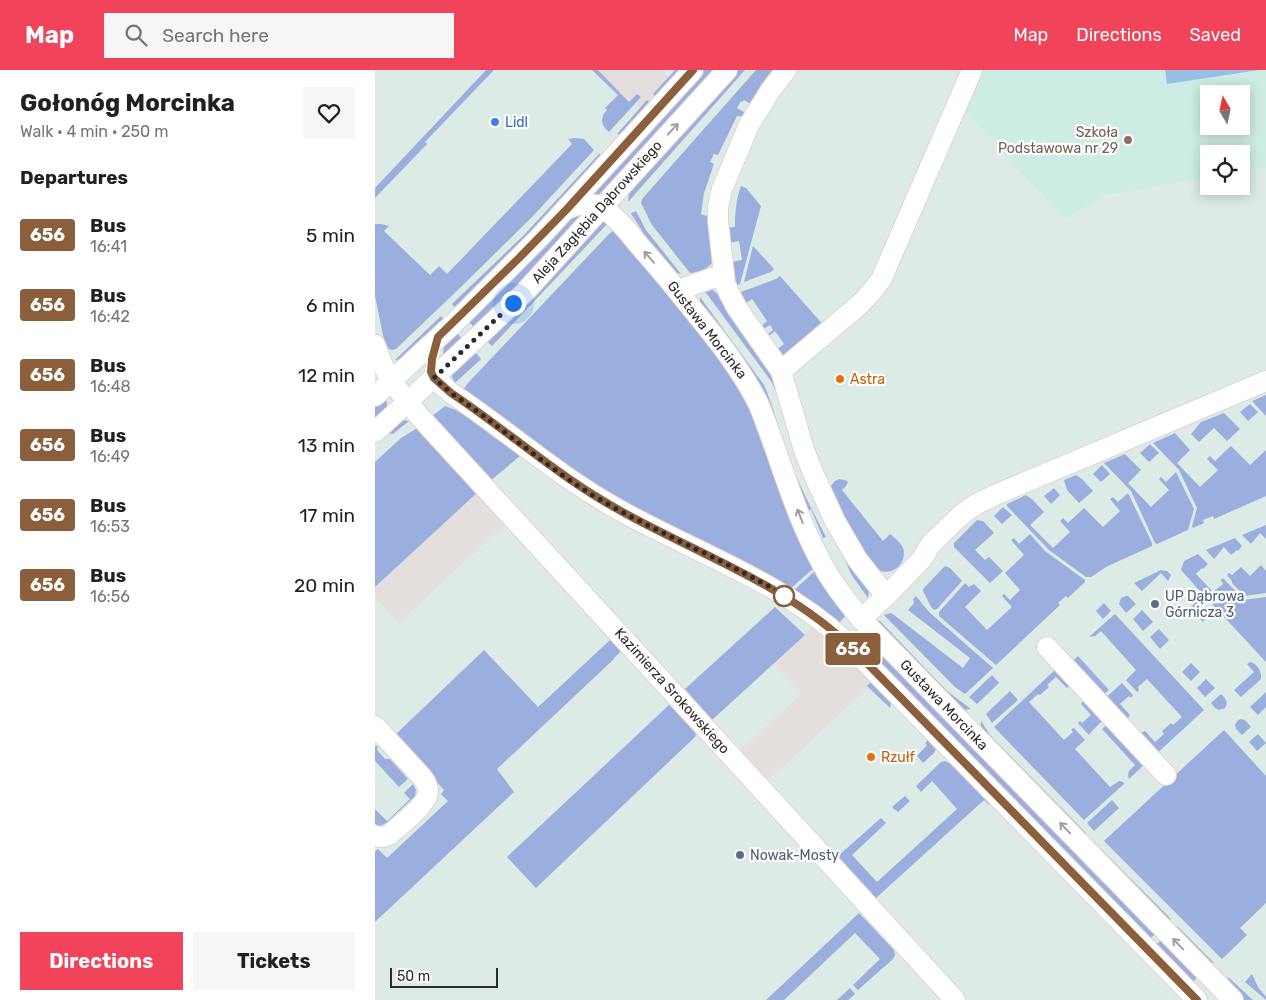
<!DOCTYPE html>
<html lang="en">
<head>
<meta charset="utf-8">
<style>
  :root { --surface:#fff; --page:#f6f6f6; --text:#202124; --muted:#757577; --accent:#f1435a }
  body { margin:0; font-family:Rubik,sans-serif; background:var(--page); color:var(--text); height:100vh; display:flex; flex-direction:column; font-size:19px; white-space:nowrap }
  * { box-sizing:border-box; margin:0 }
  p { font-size:16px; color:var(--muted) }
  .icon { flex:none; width:28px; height:28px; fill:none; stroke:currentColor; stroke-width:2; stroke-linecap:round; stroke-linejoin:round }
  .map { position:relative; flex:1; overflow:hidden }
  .sheet { display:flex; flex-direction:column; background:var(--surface); width:375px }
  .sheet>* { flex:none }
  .badge { padding:0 10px; border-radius:4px; font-size:18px; line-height:32px }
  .needle { width:32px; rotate:351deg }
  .tools { position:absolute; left:825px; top:15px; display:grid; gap:10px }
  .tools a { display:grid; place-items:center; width:50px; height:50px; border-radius:0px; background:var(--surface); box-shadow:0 2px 12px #0003; font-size:25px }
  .scale { position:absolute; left:15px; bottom:12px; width:108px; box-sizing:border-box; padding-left:5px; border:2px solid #2a2a2a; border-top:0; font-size:14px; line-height:18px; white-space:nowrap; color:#2a2a2a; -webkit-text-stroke:4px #fff; paint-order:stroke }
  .you { position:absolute; width:25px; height:25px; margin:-12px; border:4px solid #fff; border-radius:50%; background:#1a73e8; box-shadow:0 0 0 8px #1a73e833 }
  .map>.badge { position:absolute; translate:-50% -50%; box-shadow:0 0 0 2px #fff }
  h2 { padding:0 20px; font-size:19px; line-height:45px }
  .round { display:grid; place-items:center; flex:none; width:52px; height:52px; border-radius:0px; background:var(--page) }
  .summary { display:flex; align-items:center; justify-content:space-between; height:85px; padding:0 20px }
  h1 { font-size:24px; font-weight:700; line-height:38px }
  .action { display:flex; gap:10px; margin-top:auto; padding:10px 20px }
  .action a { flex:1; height:58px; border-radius:0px; background:var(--accent); color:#fff; font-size:20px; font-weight:700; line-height:58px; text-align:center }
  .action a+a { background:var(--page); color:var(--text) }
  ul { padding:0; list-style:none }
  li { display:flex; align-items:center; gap:15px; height:70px; padding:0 20px }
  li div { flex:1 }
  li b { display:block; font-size:19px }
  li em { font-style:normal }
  li .badge { min-width:55px; font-weight:700; text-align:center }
  header { display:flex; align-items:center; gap:30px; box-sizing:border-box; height:70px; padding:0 25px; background:var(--accent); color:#fff }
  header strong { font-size:24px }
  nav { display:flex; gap:28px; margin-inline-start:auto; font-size:18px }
  .search { width:350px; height:45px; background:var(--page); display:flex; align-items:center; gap:12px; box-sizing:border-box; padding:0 18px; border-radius:0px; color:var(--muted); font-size:19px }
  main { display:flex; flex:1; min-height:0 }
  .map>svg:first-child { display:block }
  .industrial { fill:#e4dfdd }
  .education { fill:#ccece4; fill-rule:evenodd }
  .green { fill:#9bafdf }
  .pitch { fill:#97c0e6 }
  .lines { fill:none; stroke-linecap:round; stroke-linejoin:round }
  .minor-casing { stroke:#e2d2d4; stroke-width:22 }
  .minor { stroke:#fff; stroke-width:20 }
  .oneway { stroke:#9f9f9f }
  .line-casing { stroke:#fff; stroke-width:11 }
  .line { stroke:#8b5e3c; stroke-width:8 }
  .walk { stroke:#2a2a2a; stroke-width:5; stroke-dasharray:0 9 }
  .shop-dot { fill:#3f7fe0; stroke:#fff; stroke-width:2 }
  .education-dot { fill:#8d6e63; stroke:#fff; stroke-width:2 }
  .food-dot { fill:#e8710a; stroke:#fff; stroke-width:2 }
  .stop-dot { fill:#fff; stroke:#8b5e3c; stroke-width:2.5 }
  .service-dot { fill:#5c6f8a; stroke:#fff; stroke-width:2 }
  .labels { text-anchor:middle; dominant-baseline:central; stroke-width:4.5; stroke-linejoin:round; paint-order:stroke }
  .shop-label { font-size:14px; fill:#366cbe; stroke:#fff; text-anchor:start }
  .education-label { font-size:14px; fill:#785e54; stroke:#fff; text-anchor:end }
  .street-label { font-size:14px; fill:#2a2a2a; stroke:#fff }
  .food-label { font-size:14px; fill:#c56008; stroke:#fff; text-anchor:start }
  .service-label { font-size:14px; fill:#4e5e75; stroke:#fff; text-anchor:start }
</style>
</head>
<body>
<header>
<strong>Map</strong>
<div class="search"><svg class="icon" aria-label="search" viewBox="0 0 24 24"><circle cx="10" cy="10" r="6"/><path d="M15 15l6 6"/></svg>Search here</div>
<nav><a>Map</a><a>Directions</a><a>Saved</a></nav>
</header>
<main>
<section class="sheet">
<div class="summary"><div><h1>Gołonóg Morcinka</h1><p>Walk · 4 min · 250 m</p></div><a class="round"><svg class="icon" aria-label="heart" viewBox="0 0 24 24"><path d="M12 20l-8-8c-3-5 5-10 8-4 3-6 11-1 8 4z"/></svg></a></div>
<h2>Departures</h2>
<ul>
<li><span class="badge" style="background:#8b5e3c;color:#fff">656</span><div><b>Bus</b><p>16:41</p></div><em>5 min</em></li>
<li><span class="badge" style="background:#8b5e3c;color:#fff">656</span><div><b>Bus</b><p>16:42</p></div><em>6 min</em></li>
<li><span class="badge" style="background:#8b5e3c;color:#fff">656</span><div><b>Bus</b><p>16:48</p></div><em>12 min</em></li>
<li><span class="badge" style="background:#8b5e3c;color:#fff">656</span><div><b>Bus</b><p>16:49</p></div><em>13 min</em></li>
<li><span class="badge" style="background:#8b5e3c;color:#fff">656</span><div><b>Bus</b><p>16:53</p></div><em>17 min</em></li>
<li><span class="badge" style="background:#8b5e3c;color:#fff">656</span><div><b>Bus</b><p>16:56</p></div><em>20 min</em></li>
</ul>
<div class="action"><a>Directions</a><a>Tickets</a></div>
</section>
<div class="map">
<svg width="891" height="930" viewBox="0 0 891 930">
  <rect width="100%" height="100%" fill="#dcebe6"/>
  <g class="industrial">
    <polygon points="223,0 286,0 298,11 270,43 257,30 254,32"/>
    <polygon points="104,421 133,452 24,552 0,527 0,517"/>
    <polygon points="440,555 500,612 393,710 389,710 362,683 426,624 398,594"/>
  </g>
  <path class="education" d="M605,0H891V97L866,101V84H834V107L730,125L690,149L588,40ZM834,24H866V56H834Z"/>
  <g class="green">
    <polygon points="111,0 119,0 50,72 52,74 0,128 0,118"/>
    <path d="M217,0H223L254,32L262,24L266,27L234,62C226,55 224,48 232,40L230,38L243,25Z"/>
    <polygon points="300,0 304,0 281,27 278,24"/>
    <polygon points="327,0 343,0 222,132 211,127"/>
    <polygon points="362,0 370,0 253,132 254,123 260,111"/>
    <path d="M381,0H402L399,5L396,2L386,15L390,18L376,34L369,30L367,32L366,31L362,38L374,45L373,47L362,46L343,85L339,84L335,92L339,94L329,123L326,144L337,148L339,191C333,199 325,202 315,203L277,155L266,133L267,129Z"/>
    <polygon points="272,30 276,33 247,64 242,64"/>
    <polygon points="199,68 209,69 219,80 158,146 88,215 21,279 17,280 14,279 9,270 0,226 0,154 6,154 14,156 9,161 55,205 64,196 72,204 197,74 193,69"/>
    <polygon points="225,83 223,94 82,239 77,234 149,165"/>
    <path d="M366,116L371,118L386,136L365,214L361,215L356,192L367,190L364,171L353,173L350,158L360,157C360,142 361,129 366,116Z"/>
    <polygon points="213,141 101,260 92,249 194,147"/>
    <polygon points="261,141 271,160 306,204 302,203 297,200 269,164 257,145 256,143"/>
    <polygon points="225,150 235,151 117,276 111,270"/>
    <polygon points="243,157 365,315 440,497 414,520 237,428 88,320 93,313 234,164"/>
    <polygon points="378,176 399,199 396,202 369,212"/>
    <polygon points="405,206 451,258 408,286 400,281 409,274 400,261 391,268 390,266 398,260 395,255 386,261 384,258 392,251 377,229 368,235 363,223 401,209"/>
    <polygon points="335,218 344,225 395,298 419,378 402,324 396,311 329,220"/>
    <path d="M325,227L389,315C399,337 404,362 413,385C423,413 437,440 451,467L448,468L436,439L431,441L325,233Z"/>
    <polygon points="66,246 70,251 27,289 20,290"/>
    <path d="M80,261L89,271L68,289C67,276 72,270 80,261Z"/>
    <polygon points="99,281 106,289 80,313 76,305"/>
    <polygon points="891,325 891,346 877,331"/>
    <path d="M11,331L12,333C13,340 8,345 3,350L0,347V335Z"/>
    <polygon points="875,334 883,342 873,351 865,342"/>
    <polygon points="70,336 81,340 108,357 145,386 114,412 56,347"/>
    <polygon points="849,343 865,359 852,371 839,358 824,372 816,364 826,352"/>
    <polygon points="28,350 34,351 18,364 16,364 13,361"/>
    <polygon points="44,357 104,421 0,517 0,392 26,368"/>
    <polygon points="800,363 815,380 802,393 825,417 843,400 832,389 835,386 840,391 856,376 875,395 891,380 891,426 839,449 838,446 828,450 829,453 818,458 817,456 822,438 804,400 778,373"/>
    <polygon points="775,374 784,383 774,392 765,383"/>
    <polygon points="750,384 766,400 753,413 776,437 794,420 784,409 786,407 791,412 801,402 819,439 813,460 782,474 780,473 756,421 729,393"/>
    <polygon points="727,395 735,404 726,412 718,404"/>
    <polygon points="701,405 707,409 718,421 704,433 692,420 689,410"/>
    <path d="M464,409L470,410L473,412L471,416L467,420L508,471L515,464C520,468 526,473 528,478C533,493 517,507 503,500C497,497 494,490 491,485C485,478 479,471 475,463C467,449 462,432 455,417L460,411Z"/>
    <polygon points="679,418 685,425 676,434 669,426"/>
    <polygon points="753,423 777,473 777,476 733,496 716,507 711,507 674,480 632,436 632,434 651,425 658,430 669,442 655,455 678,478 695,462 685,451 688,448 693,453 709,438 728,457 745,441 735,429 738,427 743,432"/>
    <polygon points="628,437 637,445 627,454 619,446"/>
    <polygon points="602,450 608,451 619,463 600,480 610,490 614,487 628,501 615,513 579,477 579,473"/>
    <polygon points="891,455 891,469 885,463 876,474 867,465"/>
    <polygon points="655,464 670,481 710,510 710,512 693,528 691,526 683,533 685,535 621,595 564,546 564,542 590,513 594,517 599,514 606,521 590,537 612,560 637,537 627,526 629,524 635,530 645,520 630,503 649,485 636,470 639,468 644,474"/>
    <polygon points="860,468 867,476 863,481 862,480 856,485 849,477 839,489 831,480"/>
    <polygon points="462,471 494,520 493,528 476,504"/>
    <polygon points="823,484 833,494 828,499 827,498 821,504 838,522 848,514 846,510 848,508 864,525 864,527 833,530 806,500 809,491"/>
    <polygon points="886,495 891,501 891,523 870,526 857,513 857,511 852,505 854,503 857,505 866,497 875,506"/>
    <polygon points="570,496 575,498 587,511 562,539 559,540 556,537 548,521 548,519"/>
    <polygon points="441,500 471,545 465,552 462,552 418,521"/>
    <polygon points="786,500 792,501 796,505 793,511 786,503 767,521 759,513"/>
    <polygon points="541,526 554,542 618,598 590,624 580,617 509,545 516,543 519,545 588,598 595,588 533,540 539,533 538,529"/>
    <polygon points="751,526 753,526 761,534 751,543 744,534 746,528"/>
    <polygon points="891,527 891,592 837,534"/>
    <polygon points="821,532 834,545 828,552 815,538"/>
    <polygon points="729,533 736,541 728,549 721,541"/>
    <polygon points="400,537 430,565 337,650 310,619"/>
    <polygon points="767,540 778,552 768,561 758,549"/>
    <polygon points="740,544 829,640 778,687 756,663 761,658 766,663 770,661 780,672 789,664 787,661 796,653 798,655 807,647 772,609 763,617 764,620 762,622 751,610 761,600 726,561 720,566 714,567"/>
    <polygon points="504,550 572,621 596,639 589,640 503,553"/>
    <polygon points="784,559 794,570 785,579 775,567"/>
    <polygon points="484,562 487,562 781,863 774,870 480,567"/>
    <polygon points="235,570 246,581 239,588 239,589 122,699 139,722 0,852 0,781 3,779 12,788 73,731 66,724 69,720 19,666 109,580 163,637"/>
    <polygon points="703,586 734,620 724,628 694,595"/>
    <path d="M875,592C882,593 887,602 886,609L866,627L859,620L879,602L872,594Z"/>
    <polygon points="816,593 825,602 816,611 807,602"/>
    <polygon points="682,598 694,616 692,618 681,607 672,615 674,617 665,625 663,624 654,632 689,670 698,662 696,659 699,658 710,670 700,679 735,717 744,711 748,712 749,714 709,750 619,657"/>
    <polygon points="617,605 624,613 602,634 594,627"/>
    <polygon points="831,609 840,618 830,627 822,618"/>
    <polygon points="496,612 516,633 515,638 492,616"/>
    <polygon points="747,613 758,625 756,628 754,626 745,634 755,645 753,648 757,653 752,658 727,631"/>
    <polygon points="635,621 643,630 617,653 611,644"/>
    <polygon points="891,622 891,637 883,645 875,637"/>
    <path d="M846,624C850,628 854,632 850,638L844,640L840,638L836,633Z"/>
    <polygon points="708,631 730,648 717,661 714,665 703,653 705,651 707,653 716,645 706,634"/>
    <polygon points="295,634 321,663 320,667 161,818 132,787"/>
    <polygon points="866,649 870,650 876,657 867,665 861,659 860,655 863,650"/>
    <polygon points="606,651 615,665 711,763 707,763 606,659"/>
    <path d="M736,651L770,694L754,709C751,702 756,699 760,695L727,659Z"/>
    <polygon points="849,660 891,706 891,833 865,858 872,865 847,889 729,771"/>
    <polygon points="883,664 891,673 882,681 874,672"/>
    <polygon points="553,670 561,679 559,683 548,693 542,686 552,675 550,673"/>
    <polygon points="0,676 3,676 2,680 10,689 15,689 32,708 33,709 24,717 0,691"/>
    <polygon points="570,691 576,694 614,733 614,735 609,730 501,828 463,786 506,748 511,753 477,785 502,812 582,739 557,711 546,722 541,716 566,692"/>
    <polygon points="38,714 41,720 40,726 37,729 11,753 5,756 0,754 0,739 12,751 35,729 29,723"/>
    <polygon points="530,726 535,731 523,742 521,740 520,740 517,737"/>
    <polygon points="737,730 744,738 719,761 712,753"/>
    <polygon points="726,779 796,849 792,853 726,782"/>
    <polygon points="484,843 519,880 520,885 518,889 483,920 478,915 505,889 480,863 409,930 391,930"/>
    <polygon points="802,856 839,893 832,892 799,859"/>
    <polygon points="787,869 822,907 819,911 816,911 780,876"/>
    <polygon points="877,904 883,917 891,927 891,930 870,912"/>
    <path d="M853,907L878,930H868C862,923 853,917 853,907Z"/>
    <polygon points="475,918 480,924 473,930 462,930"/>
  </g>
  <polygon class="pitch" points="790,0 884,0 792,14"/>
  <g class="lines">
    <defs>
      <g id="minor">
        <polyline points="411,0 395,21 374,55 347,119 343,137 343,151 350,213 354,223 362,238 406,301 428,377 438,403 460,451 482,489 511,526"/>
        <path d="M192,139C202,134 218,132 228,138C244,148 258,169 270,182C293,208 314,235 336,262C354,285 371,308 384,335C404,384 418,439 443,486C454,509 470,529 486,549L858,930"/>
        <polyline points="305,222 312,217 349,204"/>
        <path d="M0,275C8,303 27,326 46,348L580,930"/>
        <polyline points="406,301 483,236 492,227 506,210 597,0"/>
        <path d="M59,308L76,323C133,361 184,407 244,440C319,482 405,511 469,570L822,930"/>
        <polyline points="0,326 78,254 166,166 318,0"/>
        <polyline points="0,362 96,273 149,223 352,0"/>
        <polyline points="486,549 511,526 547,489 556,474 586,445 600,435 620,425 891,311"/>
        <polyline points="672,577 791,705"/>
        <path d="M0,656L47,707C50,711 53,715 53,721C54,733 24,756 14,765L8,767L0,766"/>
      </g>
    </defs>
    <use href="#minor" class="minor-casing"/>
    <use href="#minor" class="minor"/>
  </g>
  <defs><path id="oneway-shaft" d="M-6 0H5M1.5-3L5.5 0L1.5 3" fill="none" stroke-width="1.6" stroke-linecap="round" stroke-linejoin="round" transform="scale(1.25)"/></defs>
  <g class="oneway">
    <use href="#oneway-shaft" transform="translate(298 59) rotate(-47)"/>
    <use href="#oneway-shaft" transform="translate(274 187) rotate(-131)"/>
    <use href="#oneway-shaft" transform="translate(425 446) rotate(-111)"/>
    <use href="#oneway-shaft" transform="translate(690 758) rotate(-134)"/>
    <use href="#oneway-shaft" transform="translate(803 874) rotate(-134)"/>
  </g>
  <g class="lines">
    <defs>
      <path id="line" d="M318,0L192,139L144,188L63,267L57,289L56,302L59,308L76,323C133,361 184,407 244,440C324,485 414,515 480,581L822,930"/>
    </defs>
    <use href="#line" class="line-casing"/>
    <use href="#line" class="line"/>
    <path class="walk" d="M138,233L59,308L76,323C127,357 173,399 226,430C286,465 352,491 412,527L409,526"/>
  </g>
  <circle class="shop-dot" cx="120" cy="52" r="5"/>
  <circle class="education-dot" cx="753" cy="70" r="5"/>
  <g class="food-dot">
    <circle cx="465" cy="309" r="5"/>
    <circle cx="496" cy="687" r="5"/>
  </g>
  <circle class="stop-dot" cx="409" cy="526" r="10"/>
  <g class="service-dot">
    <circle cx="780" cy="534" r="5"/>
    <circle cx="365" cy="785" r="5"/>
  </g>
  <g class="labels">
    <g class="shop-label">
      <text x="130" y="52">Lidl</text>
    </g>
    <g class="education-label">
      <text x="743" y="62">Szkoła<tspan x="743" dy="16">Podstawowa nr 29</tspan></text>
    </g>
    <g class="street-label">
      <text transform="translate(222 142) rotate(-48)">Aleja Zagłębia Dąbrowskiego</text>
      <text transform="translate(332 260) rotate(52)">Gustawa Morcinka</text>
      <text transform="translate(297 621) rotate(48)">Kazimierza Srokowskiego</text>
      <text transform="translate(569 635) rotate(46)">Gustawa Morcinka</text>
    </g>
    <g class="food-label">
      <text x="475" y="309">Astra</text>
      <text x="506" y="687">Rzułf</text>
    </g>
    <g class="service-label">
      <text x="790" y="526">UP Dąbrowa<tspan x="790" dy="16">Górnicza 3</tspan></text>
      <text x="375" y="785">Nowak-Mosty</text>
    </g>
  </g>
</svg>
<div class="tools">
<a><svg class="needle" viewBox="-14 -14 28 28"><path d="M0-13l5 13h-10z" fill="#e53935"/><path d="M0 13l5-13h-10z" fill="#757577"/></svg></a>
<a><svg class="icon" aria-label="locate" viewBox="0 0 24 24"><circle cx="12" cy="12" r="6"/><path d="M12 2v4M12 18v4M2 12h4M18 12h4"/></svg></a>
</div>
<div class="scale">50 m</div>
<div class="you" style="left:138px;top:233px"></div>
<b class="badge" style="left:478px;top:579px;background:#8b5e3c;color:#fff">656</b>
</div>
</main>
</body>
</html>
